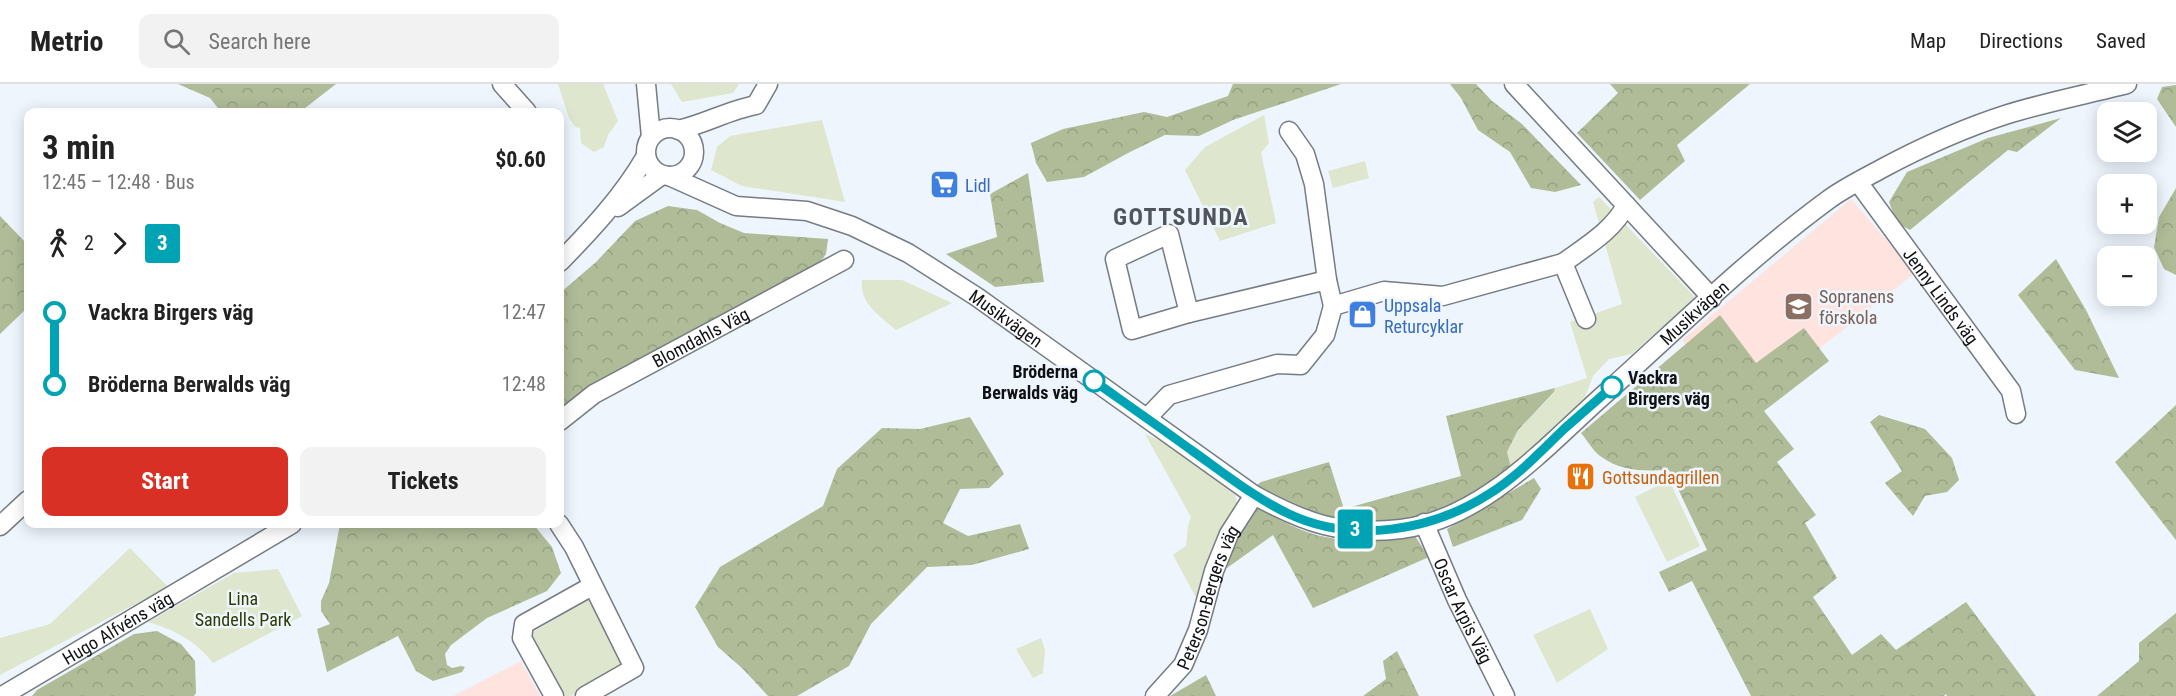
<!DOCTYPE html>
<html lang="en">
<head>
<meta charset="utf-8">
<style>
  :root { --surface:#fff; --page:#f2f2f2; --text:#222; --muted:#767676; --line:#e0e0e0; --accent:#d93025 }
  body { margin:0; font-family:"Roboto Condensed",sans-serif; background:var(--page); color:var(--text); height:100vh; display:flex; flex-direction:column; font-size:22px; white-space:nowrap }
  * { box-sizing:border-box; margin:0 }
  p { font-size:20px; color:var(--muted) }
  .icon { flex:none; width:33px; height:33px; fill:none; stroke:currentColor; stroke-width:2; stroke-linecap:round; stroke-linejoin:round }
  .map { position:relative; flex:1; overflow:hidden }
  .side { position:absolute; left:24px; top:24px; width:540px; height:420px; display:flex; flex-direction:column; background:var(--surface); border-radius:12px; box-shadow:0 3px 15px #0003 }
  .side>* { flex:none }
  .badge { padding:0 12px; border-radius:4px; font-size:21px; line-height:39px }
  .fabs { position:absolute; left:2097px; top:18px; display:grid; gap:12px }
  .fabs a { display:grid; place-items:center; width:60px; height:60px; border-radius:12px; background:var(--surface); box-shadow:0 3px 15px #0003; font-size:30px }
  .map>.badge { position:absolute; translate:-50% -50%; box-shadow:0 0 0 3px #fff }
  .legs { display:flex; align-items:center; gap:9px; height:66px; padding:0 18px; font-size:20px }
  .legs p { margin-inline-start:auto }
  .summary { display:flex; align-items:center; justify-content:space-between; height:102px; padding:0 18px }
  h1 { font-size:33px; font-weight:700; line-height:45px }
  .primary-button { display:flex; gap:12px; margin-top:auto; padding:12px 18px }
  .primary-button a { flex:1; height:69px; border-radius:12px; background:var(--accent); color:#fff; font-size:24px; font-weight:700; line-height:69px; text-align:center }
  .primary-button a+a { background:var(--page); color:var(--text) }
  ul { padding:0 18px; list-style:none }
  li { display:flex; align-items:center; gap:21px; height:72px; font-size:22px }
  li i { display:grid; place-items:center; width:9px; height:100%; margin:0 8px; background:currentColor }
  li i::after { content:''; width:15px; height:15px; margin:-8px; border:4px solid; border-radius:50%; background:var(--surface) }
  li p { margin-inline-start:auto }
  li:first-child i { background:linear-gradient(#0000 50%,currentColor 0) }
  li:last-child i { background:linear-gradient(currentColor 50%,#0000 0) }
  header { display:flex; align-items:center; gap:36px; box-sizing:border-box; height:84px; padding:0 30px; background:var(--surface); border-bottom:2px solid var(--line) }
  header strong { font-size:28px }
  nav { display:flex; gap:33px; margin-inline-start:auto; font-size:21px }
  .search { width:420px; height:54px; background:var(--page); display:flex; align-items:center; gap:15px; box-sizing:border-box; padding:0 21px; border-radius:12px; color:var(--muted); font-size:22px }
  .map>svg:first-child { display:block }
  .education { fill:#fee3df }
  .green { fill:#dee6cd }
  .forest { fill:url(#forest-crowns) }
  .lines { fill:none; stroke-linecap:round; stroke-linejoin:round }
  .minor-casing { stroke:#767c83; stroke-width:21 }
  .minor { stroke:#fff; stroke-width:18 }
  .line-1-casing { stroke:#fff; stroke-width:14 }
  .line-1 { stroke:#00a3b4; stroke-width:9 }
  .stop-1-dot { fill:#fff; stroke:#00a3b4; stroke-width:3 }
  .labels { text-anchor:middle; dominant-baseline:central; stroke-width:5; stroke-linejoin:round; paint-order:stroke }
  .shop-label { font-size:18px; fill:#366cbe; stroke:#eef5fd; text-anchor:start }
  .education-label { font-size:18px; fill:#785e54; stroke:#eef5fd; text-anchor:start }
  .street-label { font-size:18px; fill:#0f1114; stroke:#eef5fd }
  .stop-label { font-size:18px; font-weight:bold; fill:#0f1114; stroke:#eef5fd; text-anchor:end }
  .food-label { font-size:18px; fill:#c56008; stroke:#eef5fd; text-anchor:start }
  .park-label { font-size:18px; fill:#2f3c00; stroke:#eef5fd }
  .district-label { font-size:24px; font-weight:bold; letter-spacing:1.5px; fill:#50555c; stroke:#eef5fd }
</style>
</head>
<body>
<header>
<strong>Metrio</strong>
<div class="search"><svg class="icon" aria-label="search" viewBox="0 0 24 24"><circle cx="10" cy="10" r="6"/><path d="M15 15l6 6"/></svg>Search here</div>
<nav><a>Map</a><a>Directions</a><a>Saved</a></nav>
</header>
<div class="map">
<svg width="2176" height="612" viewBox="0 0 2176 612">
  <defs>
    <pattern id="forest-crowns" width="20" height="18" patternUnits="userSpaceOnUse" patternTransform="scale(1.5)"><rect width="20" height="18" fill="#b0bc98"/><path d="M2 6a3 3 0 1 1 6 0M12 15a3 3 0 1 1 6 0" fill="none" stroke="#96a182"/></pattern>
  </defs>
  <rect width="100%" height="100%" fill="#eef5fd"/>
  <g class="education">
    <polygon points="1851,115 1915,189 1738,329 1682,256"/>
    <polygon points="521,577 540,612 453,612"/>
  </g>
  <g class="green">
    <polygon points="558,0 603,0 618,37 608,51 604,63 594,68 581,59 580,44 575,43 569,34"/>
    <polygon points="671,0 739,0 733,9 682,18"/>
    <polygon points="1264,31 1269,59 1261,69 1276,139 1220,157 1185,86 1205,63"/>
    <polygon points="822,36 845,118 742,102 711,86 717,63 730,52"/>
    <polygon points="1365,77 1369,94 1333,104 1328,87"/>
    <polygon points="1599,113 1695,213 1632,270 1609,275 1593,292 1585,313 1511,384 1507,368 1518,346 1554,309 1555,304 1587,294 1570,238 1622,220 1593,118"/>
    <path d="M862,196H902L952,219L896,246C880,232 859,219 862,196Z"/>
    <polygon points="1145,350 1172,362 1235,411 1238,422 1214,461 1198,517 1173,471 1186,462 1188,442 1191,433"/>
    <polygon points="1669,396 1700,462 1667,478 1635,413"/>
    <polygon points="130,464 168,503 0,591 0,554 50,540"/>
    <path d="M278,485L302,532L213,579C196,557 175,546 148,538L234,489Z"/>
    <polygon points="591,514 623,581 571,612 564,612 533,558 533,548"/>
    <polygon points="1590,525 1608,565 1557,599 1533,551"/>
    <polygon points="1041,554 1045,566 1043,589 1033,594 1016,565"/>
  </g>
  <g class="forest">
    <polygon points="178,0 336,0 300,28 221,28 210,14"/>
    <polygon points="1233,0 1341,0 1233,36 1199,52 1165,51 1130,68 1084,93 1047,98 1036,79 1031,59 1063,45 1144,28 1167,33 1228,12"/>
    <polygon points="1450,0 1476,0 1492,17 1522,40 1581,101 1555,108 1531,104 1510,68 1478,46 1461,14"/>
    <polygon points="1610,0 1750,0 1677,61 1685,77 1640,116 1577,49 1618,9"/>
    <polygon points="2176,1 2176,43 2157,15 2162,3"/>
    <polygon points="2061,34 2017,68 2008,66 1910,146 1897,139 1889,118 1907,88 1988,54"/>
    <polygon points="1028,89 1044,198 995,203 946,170 997,153 990,110"/>
    <polygon points="2176,104 2176,191 2164,185 2154,163 2159,133"/>
    <polygon points="668,122 697,126 720,139 744,149 828,155 826,170 818,182 560,337 560,209 596,178 635,137"/>
    <polygon points="0,132 28,161 28,210 26,225 0,250"/>
    <polygon points="2056,175 2086,226 2119,294 2075,286 2018,211"/>
    <path d="M1720,231L1756,279L1804,244L1829,277L1764,327L1794,365L1777,378L1816,431L1805,439L1837,494L1813,513L1852,571L1881,550L1896,566L1966,518L2036,612H1947L1946,610L1944,612H1751L1692,497L1669,508L1659,488L1707,466L1669,386C1643,387 1622,388 1600,372C1593,367 1587,356 1581,349Z"/>
    <path d="M1555,304L1554,308L1518,346L1507,368L1511,384C1496,394 1481,406 1465,415C1426,438 1355,446 1312,431C1292,424 1273,412 1254,403L1261,398L1329,378L1344,425L1461,392L1446,332Z"/>
    <polygon points="2176,321 2176,456 2115,378"/>
    <polygon points="1879,331 1925,345 1952,374 1959,396 1947,408 1925,412 1913,432 1885,399 1902,387 1870,338"/>
    <polygon points="970,333 1004,390 989,404 960,405 943,439 968,452 1020,440 1029,465 972,481 927,483 871,540 849,582 797,612 768,612 743,585 718,563 695,523 720,483 823,422 837,385 882,344 920,345"/>
    <polygon points="1534,394 1541,405 1522,436 1453,463 1447,445"/>
    <path d="M1254,421C1273,432 1292,443 1313,450C1344,459 1384,459 1415,452L1429,473L1313,524L1273,451L1227,484L1229,450Z"/>
    <polygon points="340,440 533,440 552,463 561,489 547,507 487,534 451,561 445,570 447,581 452,584 461,582 465,583 462,588 433,597 416,587 398,552 327,588 317,545 330,540 321,527 321,517 329,499"/>
    <polygon points="2176,529 2176,612 2097,612 2139,577 2139,559"/>
    <polygon points="157,547 181,560 195,577 196,609 194,612 32,612 37,606 134,550"/>
    <polygon points="1397,567 1419,612 1363,612 1386,595 1383,577"/>
    <polygon points="1206,591 1216,612 1170,612"/>
  </g>
  <g class="lines">
    <defs>
      <g id="minor">
        <polyline points="502,0 527,28"/>
        <polyline points="646,0 651,53"/>
        <polyline points="1514,0 1712,214"/>
        <circle cx="670" cy="68" r="24"/>
        <path d="M678,46C705,40 729,26 756,21L768,0"/>
        <polyline points="1289,47 1305,70 1314,100 1327,196 1333,222 1384,207 1443,212 1563,179 1586,235"/>
        <path id="s1" d="M669,92L736,122L807,127L852,142L908,169L977,213L1254,411C1305,439 1341,452 1401,445C1484,435 1548,360 1607,308C1679,243 1749,174 1828,116C1844,104 1863,95 1881,85C1922,63 1964,44 2008,30C2047,18 2088,10 2127,0"/>
        <path id="s2" d="M1858,98L2011,307L2016,330"/>
        <polyline points="618,123 662,91"/>
        <polygon points="1169,150 1189,229 1132,246 1115,175"/>
        <path d="M560,178C592,145 623,112 646,72"/>
        <path d="M1563,179C1585,163 1614,146 1626,121"/>
        <polyline points="1189,229 1327,196"/>
        <polyline points="1147,334 1169,311 1277,280 1301,281 1325,251 1333,222"/>
        <path id="s3" d="M560,337L594,310L844,176"/>
        <path id="s4" d="M1424,439L1457,516L1505,612"/>
        <polyline points="559,440 574,463 634,584 585,612"/>
        <polyline points="0,442 28,416"/>
        <path id="s5" d="M2,612L292,440"/>
        <polyline points="554,612 522,554 524,540 592,502"/>
        <path id="s6" d="M1155,612L1183,581L1198,546L1214,487L1229,450L1254,411"/>
      </g>
    </defs>
    <use href="#minor" class="minor-casing"/>
    <use href="#minor" class="minor"/>
  </g>
  <g class="lines">
    <defs>
      <path id="line-1" d="M1094,297C1128,321 1161,344 1194,368C1225,390 1255,414 1289,430C1353,460 1431,447 1489,410C1518,392 1540,368 1564,345C1580,331 1596,317 1612,303"/>
    </defs>
    <use href="#line-1" class="line-1-casing"/>
    <use href="#line-1" class="line-1"/>
  </g>
  <defs>
    <symbol id="supermarket-square" viewBox="-11 -11 22 22"><rect x="-9" y="-9" width="18" height="18" rx="4" fill="#3f7fe0" stroke="#eef5fd"/><path d="M-6-5.5h2.5l.6 2H6L4.5 2H-2.5L-4.4-4H-6ZM-1.5 3.2a1.3 1.3 0 1 0 .1 0ZM3 3.2a1.3 1.3 0 1 0 .1 0Z" fill="#fff"/></symbol>
    <symbol id="school-square" viewBox="-11 -11 22 22"><rect x="-9" y="-9" width="18" height="18" rx="4" fill="#8d6e63" stroke="#eef5fd"/><path d="M0-5L7-2L0 1L-7-2ZM-4 1L0 2.5L4 1V4Q0 6-4 4Z" fill="#fff"/></symbol>
    <symbol id="shop-square" viewBox="-11 -11 22 22"><rect x="-9" y="-9" width="18" height="18" rx="4" fill="#3f7fe0" stroke="#eef5fd"/><path d="M-5-2.5h2.3a2.7 3.5 0 0 1 5.4 0H5L5.5 6h-11ZM-1.5-2.5h3a1.5 2.3 0 0 0-3 0Z" fill="#fff"/></symbol>
    <symbol id="restaurant-square" viewBox="-11 -11 22 22"><rect x="-9" y="-9" width="18" height="18" rx="4" fill="#e8710a" stroke="#eef5fd"/><path d="M-5-6h1v4h1v-4h1v4h1v-4h1v5L-1.5 .5V6h-2V.5L-5-1ZM5-6V6H3V1.5H1.5Q1.5-4 5-6Z" fill="#fff"/></symbol>
  </defs>
  <g fill-rule="evenodd">
    <use href="#supermarket-square" x="928" y="84" width="33" height="33"/>
    <use href="#school-square" x="1782" y="206" width="33" height="33"/>
    <use href="#shop-square" x="1346" y="214" width="33" height="33"/>
    <use href="#restaurant-square" x="1564" y="376" width="33" height="33"/>
  </g>
  <g class="stop-1-dot">
    <circle cx="1094" cy="297" r="10"/>
    <circle cx="1612" cy="303" r="10"/>
  </g>
  <g class="labels">
    <g class="shop-label">
      <text x="965" y="101">Lidl</text>
      <text x="1384" y="221">Uppsala<tspan x="1384" dy="21">Returcyklar</tspan></text>
    </g>
    <g class="education-label">
      <text x="1819" y="212">Sopranens<tspan x="1819" dy="21">förskola</tspan></text>
    </g>
    <g class="street-label">
      <text stroke="none"><textPath href="#s2" startOffset="141">Jenny Linds väg</textPath></text>
      <text stroke="none"><textPath href="#s1" startOffset="1200">Musikvägen</textPath></text>
      <text stroke="none"><textPath href="#s1" startOffset="372">Musikvägen</textPath></text>
      <text stroke="none"><textPath href="#s3" startOffset="164">Blomdahls Väg</textPath></text>
      <text stroke="none"><textPath href="#s6" startOffset="114">Peterson-Bergers väg</textPath></text>
      <text stroke="none"><textPath href="#s4" startOffset="96">Oscar Arpis Väg</textPath></text>
      <text stroke="none"><textPath href="#s5" startOffset="134">Hugo Alfvéns väg</textPath></text>
    </g>
    <g class="stop-label">
      <text x="1078" y="287">Bröderna<tspan x="1078" dy="21">Berwalds väg</tspan></text>
      <text x="1628" y="293" text-anchor="start">Vackra<tspan x="1628" dy="21">Birgers väg</tspan></text>
    </g>
    <g class="food-label">
      <text x="1602" y="393">Gottsundagrillen</text>
    </g>
    <g class="park-label">
      <text x="243" y="514">Lina<tspan x="243" dy="21">Sandells Park</tspan></text>
    </g>
    <g class="district-label">
      <text x="1181" y="133">GOTTSUNDA</text>
    </g>
  </g>
</svg>
<div class="fabs">
<a><svg class="icon" aria-label="layers" viewBox="0 0 24 24"><path d="M12 4l9 5-9 5-9-5zM3 14l9 5 9-5"/></svg></a>
<a>+</a>
<a>−</a>
</div>
<b class="badge" style="left:1355px;top:445px;background:#00a3b4;color:#fff">3</b>
<section class="side">
<div class="summary"><div><h1>3 min</h1><p>12:45 – 12:48 · Bus</p></div><b>$0.60</b></div>
<div class="legs"><svg class="icon" aria-label="walk" viewBox="0 0 24 24"><circle cx="13" cy="4" r="2"/><path d="M13 8l-2 6 4 7M11 14l-3 7M7 12l3-4h3l4 4"/></svg>2<svg class="icon" aria-label="forward" viewBox="0 0 24 24"><path d="M9 5l7 7-7 7"/></svg><b class="badge" style="background:#00a3b4;color:#fff">3</b></div>
<ul>
<li><i style="color:#00a3b4"></i><b>Vackra Birgers väg</b><p>12:47</p></li>
<li><i style="color:#00a3b4"></i><b>Bröderna Berwalds väg</b><p>12:48</p></li>
</ul>
<div class="primary-button"><a>Start</a><a>Tickets</a></div>
</section>
</div>
</body>
</html>
